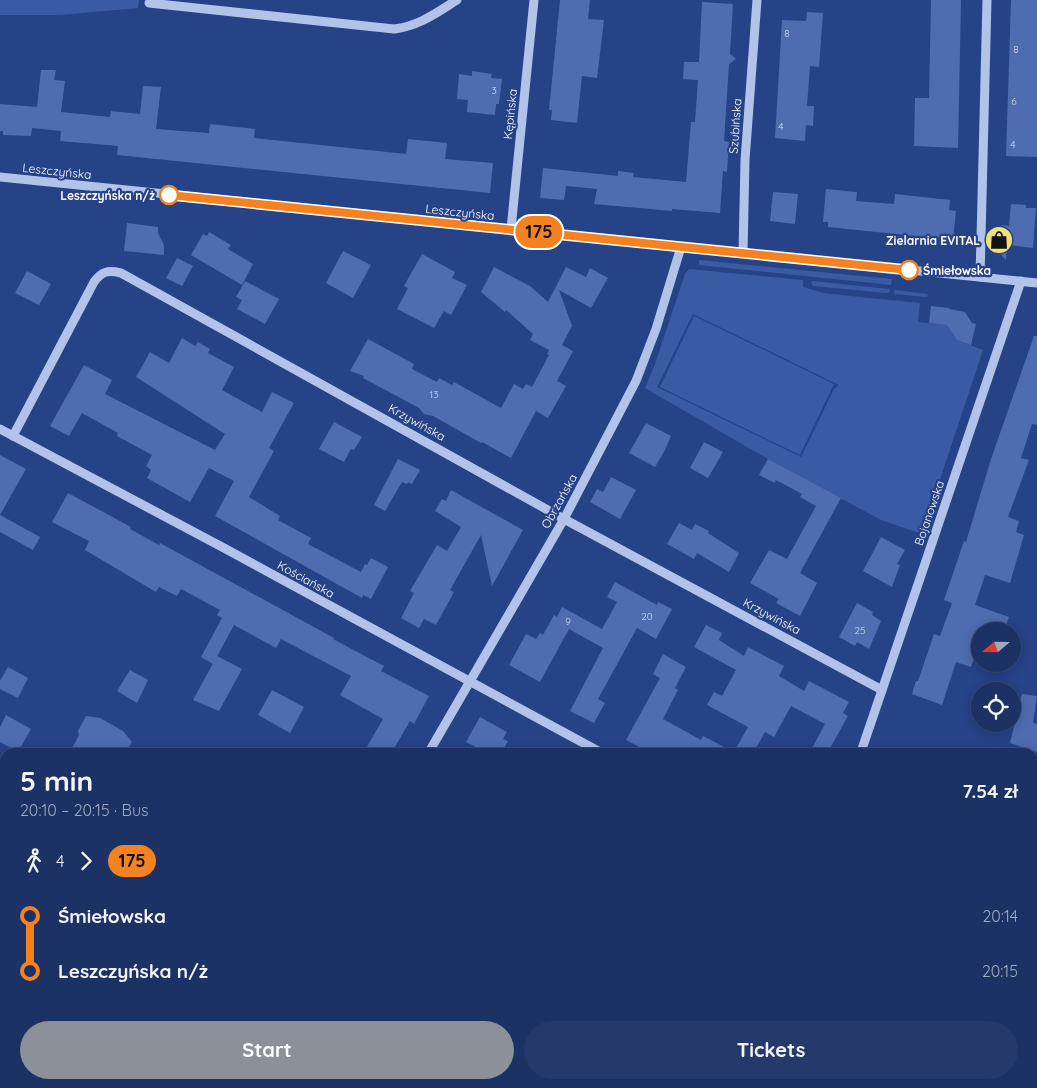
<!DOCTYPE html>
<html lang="en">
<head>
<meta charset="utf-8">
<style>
  :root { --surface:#1c3265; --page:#253a6b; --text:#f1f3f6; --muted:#a0aabf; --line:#3a4d79; --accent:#8c9099 }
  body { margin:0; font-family:Quicksand,sans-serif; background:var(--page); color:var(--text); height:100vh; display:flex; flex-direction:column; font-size:19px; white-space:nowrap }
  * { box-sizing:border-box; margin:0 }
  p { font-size:16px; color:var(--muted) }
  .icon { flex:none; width:28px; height:28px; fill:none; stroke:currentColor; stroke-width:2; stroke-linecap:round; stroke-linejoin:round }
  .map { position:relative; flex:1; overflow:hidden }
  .side { position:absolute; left:0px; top:748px; width:1038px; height:341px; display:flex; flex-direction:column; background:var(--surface); border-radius:15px 15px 0 0; box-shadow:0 2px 12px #0003,0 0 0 1px var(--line) }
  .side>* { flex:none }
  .badge { padding:0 10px; border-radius:16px; font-size:18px; line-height:32px }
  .needle { width:32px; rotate:250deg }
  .fabs { position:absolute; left:971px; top:622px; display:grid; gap:10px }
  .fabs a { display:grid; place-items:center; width:50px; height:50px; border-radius:50%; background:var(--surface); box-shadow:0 2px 12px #0003,0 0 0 1px var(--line); font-size:25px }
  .map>.badge { position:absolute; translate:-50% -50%; box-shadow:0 0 0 2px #fff }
  .legs { display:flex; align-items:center; gap:8px; height:55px; padding:0 20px; font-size:16px }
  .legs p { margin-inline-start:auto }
  .head { display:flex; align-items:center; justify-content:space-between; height:85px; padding:0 20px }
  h1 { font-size:28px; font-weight:700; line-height:38px }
  .button { display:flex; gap:10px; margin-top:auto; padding:10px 20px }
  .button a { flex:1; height:58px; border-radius:30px; background:var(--accent); color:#fff; font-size:20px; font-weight:700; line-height:58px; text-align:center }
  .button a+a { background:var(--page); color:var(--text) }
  ul { padding:0 20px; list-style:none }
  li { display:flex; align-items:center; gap:18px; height:55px; font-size:19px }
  li i { display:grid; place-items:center; width:8px; height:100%; margin:0 6px; background:currentColor }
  li i::after { content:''; width:12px; height:12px; margin:-6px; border:4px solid; border-radius:50%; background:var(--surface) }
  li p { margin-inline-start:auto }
  li:first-child i { background:linear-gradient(#0000 50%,currentColor 0) }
  li:last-child i { background:linear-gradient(currentColor 50%,#0000 0) }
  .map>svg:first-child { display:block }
  .green { fill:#3a5ba3; fill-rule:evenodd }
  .building { fill:#4e6caf }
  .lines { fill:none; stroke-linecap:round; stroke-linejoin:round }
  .minor { stroke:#b1c3e9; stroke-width:9 }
  .major { stroke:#f4f6fe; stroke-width:12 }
  .line-1-casing { stroke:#fff; stroke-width:11 }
  .line-1 { stroke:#f58220; stroke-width:8 }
  .stop-1-dot { fill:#fff; stroke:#f58220; stroke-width:2.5 }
  .labels { text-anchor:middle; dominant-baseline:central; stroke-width:4.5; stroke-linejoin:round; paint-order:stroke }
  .number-label { font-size:10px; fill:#d3daeb }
  .street-label { font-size:12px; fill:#fff; stroke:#264387 }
  .stop-label { font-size:12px; font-weight:bold; fill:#fff; stroke:#264387; text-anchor:end }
  .poi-label { font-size:12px; font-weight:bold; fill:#fff; stroke:#264387; text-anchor:end }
</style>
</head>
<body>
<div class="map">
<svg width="1037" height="1088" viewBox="0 0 1037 1088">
  <rect width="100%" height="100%" fill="#264387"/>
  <g class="green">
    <polygon points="0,0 139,0 138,8 60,15 0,15"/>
    <polygon points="699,260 892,279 891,285 699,265"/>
    <path d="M689,269L803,280V287L824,293L860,297L920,303L918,322L948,325L957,340L983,350L922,534L881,520L768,459L645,388L655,364L685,274ZM693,314L839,385L834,389L801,457L657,387Z"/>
    <polygon points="813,281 889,289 890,292 886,293 813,286 811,283"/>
    <polygon points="895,290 928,294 927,297 894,294"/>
    <polygon points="694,316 834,384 800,455 660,387"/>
  </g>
  <g class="building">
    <polygon points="560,0 590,0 588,19 604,20 597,78 582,76 577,123 551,120 552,110 549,110"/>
    <polygon points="931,0 961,0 958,148 914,146 915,98 929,98"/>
    <polygon points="1011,0 1037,0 1037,157 1006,156"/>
    <polygon points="702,2 733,4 730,54 736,59 729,64 724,141 729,142 727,172 723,171 720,213 672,209 672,211 594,204 597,189 566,186 564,200 540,198 543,168 618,176 618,171 634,173 633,177 686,182 691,122 695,122 698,80 683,79 684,62 699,62"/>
    <polygon points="807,12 823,13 819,67 810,66 807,106 814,106 813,126 806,125 805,141 775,138 782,20 806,21"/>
    <polygon points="41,70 56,70 54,80 65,81 61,112 110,117 111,111 140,114 143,86 161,87 156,129 209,133 210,124 255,129 254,138 406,154 408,139 447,143 445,159 493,163 490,193 117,155 118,146 60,141 61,131 32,128 31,136 3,135 3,131 0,131 0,104 37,107"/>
    <polygon points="472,71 492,74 491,78 502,79 499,104 496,104 495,115 467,112 468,100 457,99 459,74 472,76"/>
    <polygon points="826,189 857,192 856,201 894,204 895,194 950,200 949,210 956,211 953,240 828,227 828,222 823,222"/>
    <polygon points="773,192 798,194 795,224 770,221"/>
    <polygon points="1011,204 1026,205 1026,208 1036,208 1033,248 1007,245 1006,260 992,245 992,234 1002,235 1002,225 1009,226"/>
    <polygon points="127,223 158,227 158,233 164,245 164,255 124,251"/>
    <polygon points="209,232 231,245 228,249 253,264 242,285 191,255 203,234 207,236"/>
    <polygon points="343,251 371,265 353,298 326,283"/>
    <polygon points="422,254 455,272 452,278 467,285 451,315 444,311 434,328 397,309 408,288 404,286"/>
    <polygon points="177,258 193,266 182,286 166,278"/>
    <polygon points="494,267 530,286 548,302 566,267 586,277 590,268 608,278 591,308 559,290 572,326 562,345 573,351 557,381 566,386 548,418 536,411 511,458 482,442 481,443 433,416 424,414 419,408 363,378 364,376 350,371 368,339 414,364 412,369 437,382 439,378 452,385 454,382 501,408 514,384 523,389 526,384 532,387 549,355 547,354 549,350 530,340 533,334 506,310 505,312 481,292"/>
    <polygon points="27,271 51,284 39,305 15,293"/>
    <polygon points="245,281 279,299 265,324 237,309 242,300 236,297"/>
    <polygon points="931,306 949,308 949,309 965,312 972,323 976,324 971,345 957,340 947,325 929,323"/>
    <polygon points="1034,336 1037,336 1037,425 1032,424 1021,458 1029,460 1008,517 1019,521 1016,532 1024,535 1010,583 985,575 975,605 1009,617 1004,631 980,631 980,659 974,658 971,667 956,662 942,705 912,694 916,681 918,681 934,634 940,636 952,603 944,600 964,541 966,542 991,459"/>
    <polygon points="182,338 195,346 198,342 210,349 208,353 234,367 222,390 262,412 272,392 294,403 269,448 274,451 249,497 280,516 278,520 311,538 308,544 361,572 365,564 367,565 371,558 388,567 371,599 363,595 362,598 215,516 234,481 209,468 190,502 147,478 151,470 146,466 152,455 117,436 118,433 82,413 69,436 50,426 84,365 112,380 105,394 215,450 225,434 136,377 150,352 169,363"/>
    <polygon points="334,422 362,437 354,450 351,449 344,462 319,449"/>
    <polygon points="646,423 671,436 665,450 655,467 629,453"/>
    <polygon points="704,442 723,452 708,478 690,468"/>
    <polygon points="0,455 26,469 0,515 40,537 33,550 0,532"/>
    <polygon points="398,459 420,470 412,484 408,482 407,484 402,482 385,511 374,505"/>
    <polygon points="768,459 841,498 800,573 817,583 800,616 776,603 779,599 750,583 769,550 787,559 816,506 800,497 802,494 776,480 775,483 759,475"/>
    <polygon points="611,477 636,490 620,519 590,502 597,489 603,492"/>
    <polygon points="451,490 523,530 492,586 481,535 450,590 454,592 436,625 424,619 419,628 401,618 414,593 410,591 437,545 447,551 461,527 435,511 442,499 446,501"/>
    <polygon points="68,493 131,527 130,529 159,545 160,543 334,638 333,639 363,655 384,666 381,671 429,696 414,724 410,721 392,752 364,752 383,719 340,695 351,676 281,639 276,648 234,625 213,664 201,657 222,618 217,615 220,610 181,589 177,596 159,587 156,592 85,550 89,541 52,522"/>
    <polygon points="679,523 692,530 695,524 709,531 708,533 739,553 729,572 697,553 694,559 667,544"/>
    <polygon points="881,537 905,550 897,564 900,565 892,587 863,571"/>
    <polygon points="615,582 657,605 658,602 672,609 656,639 637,628 598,699 605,703 594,723 570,711 603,648 569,629 540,682 509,665 526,634 536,639 540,633 543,635 554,615 557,617 562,607 602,629 617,602 607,597"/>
    <polygon points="857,603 873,612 872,615 881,621 869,649 857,642 855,646 839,637"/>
    <polygon points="706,625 722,633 719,640 744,656 748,647 784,666 779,676 804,691 809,681 849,702 843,713 848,716 828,752 810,752 825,724 791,706 774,737 765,732 754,752 649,752 626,740 660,678 653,674 663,654 686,667 675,688 678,690 663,719 701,740 703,736 734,752 748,727 707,705 714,692 722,696 736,670 694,647"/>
    <polygon points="217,656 242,669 219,711 193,700"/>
    <polygon points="8,667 28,678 18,698 0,689 0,681"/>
    <polygon points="130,670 148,680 137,703 117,691"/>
    <polygon points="272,690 304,707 290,733 258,715"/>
    <polygon points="1022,694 1037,696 1033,723 1037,724 1037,752 1010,743"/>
    <polygon points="6,715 31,729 18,752 0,742 0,727"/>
    <polygon points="86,716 100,718 123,731 132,742 126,752 70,752 79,735 78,731"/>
    <polygon points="480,717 507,732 503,739 508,741 502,752 486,752 466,742"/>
  </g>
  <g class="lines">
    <g class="minor">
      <path d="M149,3L394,29C419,26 436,13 457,0"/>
      <polyline points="0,177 1037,283"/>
      <polyline points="511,229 534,0"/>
      <polyline points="743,253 745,160 757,0"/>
      <polyline points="980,277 987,0"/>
      <polyline points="0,429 224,548 600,752"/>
      <path d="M13,436L94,282C102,271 108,270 121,273L564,519L882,690"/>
      <polyline points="429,752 564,519 636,381 656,329 681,247"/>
      <polyline points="861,752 1021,281"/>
      <polyline points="0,771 5,774"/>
      <polyline points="0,825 5,816"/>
      <polyline points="1032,844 1037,845"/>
      <polyline points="565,1084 572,1088"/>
      <polyline points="752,1088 753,1084"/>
    </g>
    <g class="major">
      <polyline points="0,1073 5,1075"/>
      <polyline points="20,1084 28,1088"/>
    </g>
  </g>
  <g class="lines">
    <defs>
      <polyline id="line-1" points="169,195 909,270"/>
    </defs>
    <use href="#line-1" class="line-1-casing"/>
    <use href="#line-1" class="line-1"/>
  </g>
  <defs>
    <symbol id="shop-disc" viewBox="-11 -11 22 22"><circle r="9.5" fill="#f2df76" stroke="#264387"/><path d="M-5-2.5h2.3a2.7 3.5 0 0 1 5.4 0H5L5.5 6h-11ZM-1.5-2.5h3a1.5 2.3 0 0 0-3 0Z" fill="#111"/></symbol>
  </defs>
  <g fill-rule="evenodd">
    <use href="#shop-disc" x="983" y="224" width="32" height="32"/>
  </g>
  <g class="stop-1-dot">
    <circle cx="169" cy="195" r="9"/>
    <circle cx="909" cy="270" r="9"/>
  </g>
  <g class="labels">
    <g class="number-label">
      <text x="787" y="33">8</text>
      <text x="1016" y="49">8</text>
      <text x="494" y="90">3</text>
      <text x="1014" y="101">6</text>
      <text x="781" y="126">4</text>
      <text x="1013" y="144">4</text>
      <text x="434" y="394">13</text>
      <text x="647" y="616">20</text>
      <text x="568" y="621">9</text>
      <text x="860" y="630">25</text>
    </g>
    <g class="street-label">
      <text transform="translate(510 114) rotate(-84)">Kępińska</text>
      <text transform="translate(735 126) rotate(-86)">Szubińska</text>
      <text transform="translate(57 171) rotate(6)">Leszczyńska</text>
      <text transform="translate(460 212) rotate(6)">Leszczyńska</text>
      <text transform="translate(417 422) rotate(29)">Krzywińska</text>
      <text transform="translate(559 501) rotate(-61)">Obrzańska</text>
      <text transform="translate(929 513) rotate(-71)">Bojanowska</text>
      <text transform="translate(306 579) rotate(29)">Kościańska</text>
      <text transform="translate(772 616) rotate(28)">Krzywińska</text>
    </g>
    <g class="stop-label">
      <text x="155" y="195">Leszczyńska n/ż</text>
      <text x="923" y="270" text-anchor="start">Śmiełowska</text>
    </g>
    <g class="poi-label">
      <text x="980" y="240">Zielarnia EVITAL</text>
    </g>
  </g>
</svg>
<div class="fabs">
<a><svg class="needle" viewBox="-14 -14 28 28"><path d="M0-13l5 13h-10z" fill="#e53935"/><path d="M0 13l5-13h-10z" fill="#a0aabf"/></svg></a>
<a><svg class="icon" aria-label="locate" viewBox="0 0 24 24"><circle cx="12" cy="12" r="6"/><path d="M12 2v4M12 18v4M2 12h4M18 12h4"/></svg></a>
</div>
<b class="badge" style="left:539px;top:232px;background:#f58220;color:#111">175</b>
<section class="side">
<div class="head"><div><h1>5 min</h1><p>20:10 – 20:15 · Bus</p></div><b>7.54 zł</b></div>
<div class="legs"><svg class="icon" aria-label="walk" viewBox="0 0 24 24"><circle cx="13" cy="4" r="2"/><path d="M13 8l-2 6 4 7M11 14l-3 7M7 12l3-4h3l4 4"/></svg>4<svg class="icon" aria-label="forward" viewBox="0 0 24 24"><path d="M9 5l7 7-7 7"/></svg><b class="badge" style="background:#f58220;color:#111">175</b></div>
<ul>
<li><i style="color:#f58220"></i><b>Śmiełowska</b><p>20:14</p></li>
<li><i style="color:#f58220"></i><b>Leszczyńska n/ż</b><p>20:15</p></li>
</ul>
<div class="button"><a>Start</a><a>Tickets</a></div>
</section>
</div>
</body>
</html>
